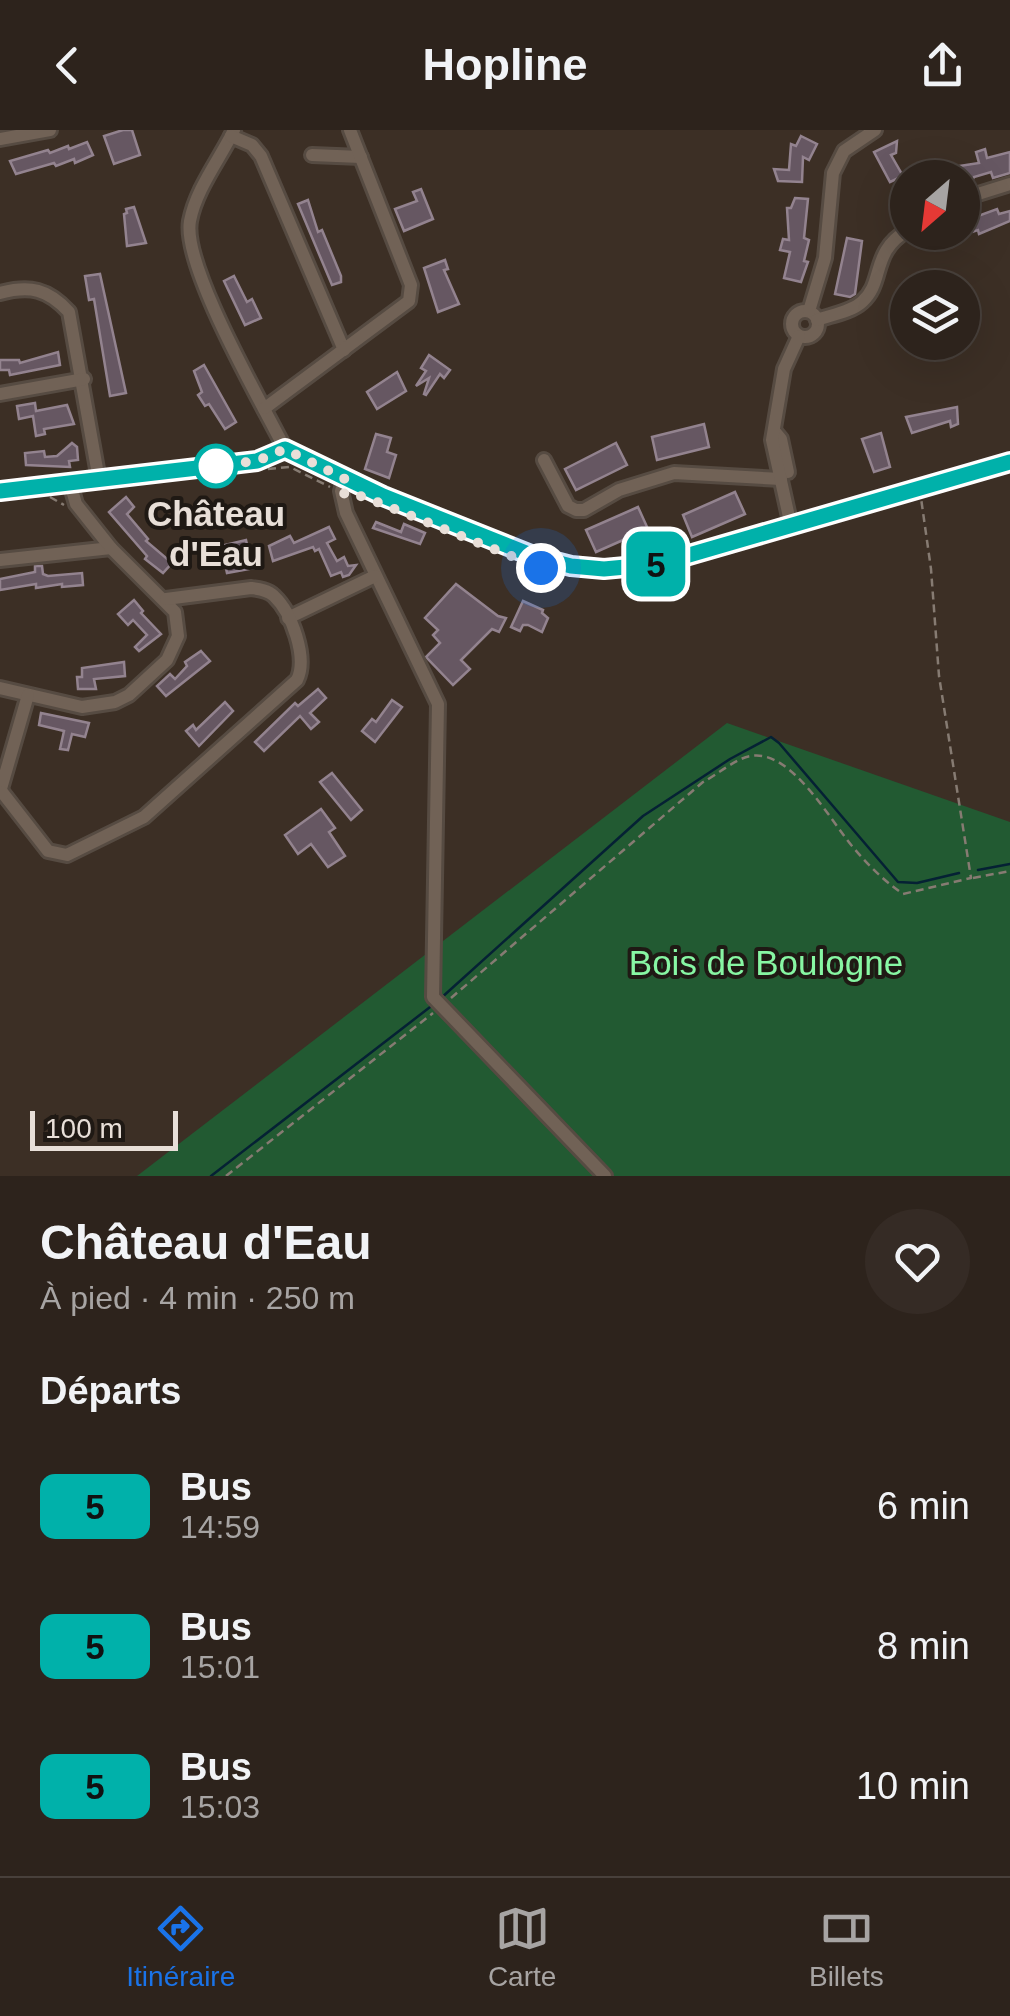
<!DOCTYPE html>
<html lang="fr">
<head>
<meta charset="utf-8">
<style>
  :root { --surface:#2d231c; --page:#352b25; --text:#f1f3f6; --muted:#a7a4a3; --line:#48403b; --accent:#1a73e8 }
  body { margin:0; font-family:Arial,sans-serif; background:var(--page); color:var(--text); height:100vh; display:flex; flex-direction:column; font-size:38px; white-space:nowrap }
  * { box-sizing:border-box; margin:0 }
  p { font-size:32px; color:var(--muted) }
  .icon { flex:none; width:55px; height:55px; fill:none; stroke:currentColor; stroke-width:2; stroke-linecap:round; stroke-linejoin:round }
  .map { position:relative; height:1046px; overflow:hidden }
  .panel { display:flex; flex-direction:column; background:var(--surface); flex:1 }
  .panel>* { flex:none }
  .badge { padding:0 20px; border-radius:15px; font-size:35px; line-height:65px }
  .needle { width:65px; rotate:208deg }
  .tools { position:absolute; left:890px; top:30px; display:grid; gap:20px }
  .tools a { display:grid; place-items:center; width:90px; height:90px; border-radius:50%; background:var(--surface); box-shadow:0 10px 40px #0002,0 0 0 2px var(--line); font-size:50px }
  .scale { position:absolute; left:30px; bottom:25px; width:148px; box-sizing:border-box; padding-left:10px; border:5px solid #e8dfd8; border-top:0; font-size:28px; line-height:35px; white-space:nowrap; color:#e8dfd8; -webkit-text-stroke:8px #1f1914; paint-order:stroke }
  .you { position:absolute; width:50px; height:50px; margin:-25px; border:8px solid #fff; border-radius:50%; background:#1a73e8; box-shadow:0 0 0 15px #1a73e833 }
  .map>.badge { position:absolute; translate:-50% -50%; box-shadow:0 0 0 5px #fff }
  h2 { padding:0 40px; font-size:38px; line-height:90px }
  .round { display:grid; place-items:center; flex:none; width:105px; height:105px; border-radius:52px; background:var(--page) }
  .headline { display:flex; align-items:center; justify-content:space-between; height:170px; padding:0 40px }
  h1 { font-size:48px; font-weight:600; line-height:75px }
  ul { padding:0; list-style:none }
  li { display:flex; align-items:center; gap:30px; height:140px; padding:0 40px }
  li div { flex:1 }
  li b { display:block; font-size:38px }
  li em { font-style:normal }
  li .badge { min-width:110px; font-weight:700; text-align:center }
  header { display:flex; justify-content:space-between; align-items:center; height:130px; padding:0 40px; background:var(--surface); font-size:45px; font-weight:600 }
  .dock { display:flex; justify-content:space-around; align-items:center; height:140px; border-top:2px solid var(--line); background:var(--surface); font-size:28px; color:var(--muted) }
  .dock a { display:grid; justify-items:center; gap:5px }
  .dock .selected { color:var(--accent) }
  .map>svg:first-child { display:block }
  .green { fill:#225a32 }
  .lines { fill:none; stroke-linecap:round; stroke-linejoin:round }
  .stream { stroke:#052134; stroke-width:2.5 }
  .building { fill:#665762; stroke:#93838f; stroke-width:2.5 }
  .minor-casing { stroke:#564b42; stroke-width:18 }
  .path { stroke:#867b72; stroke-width:2.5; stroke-dasharray:8 5; stroke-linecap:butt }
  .minor { stroke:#716256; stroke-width:12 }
  .line-casing { stroke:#fff; stroke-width:22 }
  .line { stroke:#00b1aa; stroke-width:15 }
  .walk { stroke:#e8dfd8; stroke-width:10; stroke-dasharray:0 18 }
  .stop-dot { fill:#fff; stroke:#00b1aa; stroke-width:5 }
  .labels { text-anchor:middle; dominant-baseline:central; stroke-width:8; stroke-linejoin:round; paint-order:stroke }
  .stop-label { font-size:35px; font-weight:bold; fill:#e8dfd8; stroke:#1f1914 }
  .park-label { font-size:35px; fill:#87f6a3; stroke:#1f1914 }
</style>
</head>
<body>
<header><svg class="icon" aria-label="back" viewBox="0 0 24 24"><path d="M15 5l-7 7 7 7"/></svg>Hopline<svg class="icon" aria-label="share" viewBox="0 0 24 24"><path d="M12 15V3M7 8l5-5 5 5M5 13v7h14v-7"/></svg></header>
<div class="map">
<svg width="1010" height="1046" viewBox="0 0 1010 1046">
  <rect width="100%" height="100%" fill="#3c2f25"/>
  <polygon class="green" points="727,593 1010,692 1010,1046 137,1046"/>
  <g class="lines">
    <g class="stream">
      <polyline points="978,740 1010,734"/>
      <polyline points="440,869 643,686 730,629 771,607 779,613 898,752 917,753 959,743"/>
      <polyline points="211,1046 434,874"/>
    </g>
  </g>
  <g class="building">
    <polygon points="123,0 132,0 140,25 114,34 104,6"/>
    <polygon points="801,6 817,14 809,30 803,27 802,52 778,51 774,39 789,40 791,14 796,16"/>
    <polygon points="897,11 896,23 891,25 903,46 890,52 874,22"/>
    <polygon points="87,12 93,25 75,33 74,29 56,36 54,33 16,44 10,31 48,20 50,23 68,16 69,19"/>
    <polygon points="985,19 987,28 1010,22 1010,43 993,48 991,42 974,47 971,53 961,45 956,46 953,37 979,33 976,22"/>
    <polygon points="421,59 433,89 404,101 395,79 417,71 413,62"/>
    <polygon points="795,68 808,69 804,108 809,110 804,131 808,132 801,152 784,148 790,122 780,120 783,109 789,110 787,78 791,78"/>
    <polygon points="308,70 318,102 322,100 341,146 341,152 332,155 298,74"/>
    <polygon points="134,77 146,113 127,116 124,84 127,83 126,79"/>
    <polygon points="997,79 999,84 1010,81 1010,91 979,104 978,100 972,102 967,90"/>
    <polygon points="847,108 862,111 855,164 850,167 835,164"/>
    <polygon points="445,130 448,139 444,140 459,174 438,182 424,138"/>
    <polygon points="100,144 126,263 110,266 94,169 89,170 85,146"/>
    <polygon points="234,146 247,172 252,169 261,188 245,195 224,151"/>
    <polygon points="58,222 60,235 10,245 9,240 0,240 0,230 19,230 20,233"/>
    <polygon points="429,225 450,240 444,248 440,244 426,265 424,264 429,248 416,256 426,241 421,238"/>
    <polygon points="204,235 236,292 225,299 209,274 205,276 198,265 202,262 194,241"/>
    <polygon points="397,242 406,261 377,279 367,262"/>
    <polygon points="35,273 36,281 67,275 74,294 44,299 45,304 36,306 33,286 19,289 17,276"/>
    <polygon points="957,277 958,294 951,297 950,291 912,303 906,287"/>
    <polygon points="704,294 709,317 657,330 652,307"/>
    <polygon points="881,303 890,337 874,342 862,309"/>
    <polygon points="376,304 391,308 387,322 396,325 389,348 365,339"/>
    <polygon points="72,313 77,317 78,330 69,331 70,337 26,335 25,323 44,321 45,327 57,326"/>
    <polygon points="616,313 627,335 576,360 565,339"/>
    <polygon points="735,362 745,384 692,407 683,385"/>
    <polygon points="126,367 134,377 127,384 148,409 146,411 172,433 163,443 145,429 147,426 109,382"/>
    <polygon points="638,377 648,399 596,422 586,400"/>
    <polygon points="376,392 401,402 404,394 425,403 420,414 373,398"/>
    <polygon points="329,397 335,409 327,413 337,431 344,427 348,436 356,435 349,445 343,447 341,442 331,446 319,419 315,421 313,417 273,431 269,416 290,406 294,413"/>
    <polygon points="246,410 250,428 258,427 260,437 227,443 221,416"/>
    <polygon points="35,436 42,436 43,444 48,446 82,443 83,455 62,457 62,454 36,458 36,454 0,460 0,449 35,442"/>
    <polygon points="456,454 498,486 506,488 499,502 492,499 461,530 470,539 453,555 426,527 440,513 433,505 438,500 425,488"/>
    <polygon points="134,470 143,481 141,483 161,504 139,521 135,517 147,505 133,490 128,495 118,484"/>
    <polygon points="523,471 543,480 542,483 548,488 542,502 528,495 523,495 520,501 511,497"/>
    <polygon points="201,521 210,531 166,566 157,556 170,544 175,549 187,536 185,532"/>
    <polygon points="124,532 125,546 94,549 96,559 78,559 77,547 82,547 82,538"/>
    <polygon points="318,559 326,568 310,583 319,592 311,599 300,586 264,621 255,612 295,573 298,576"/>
    <polygon points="392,570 402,577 375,612 362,601 372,589 376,592"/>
    <polygon points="225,572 233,581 199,616 186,601 193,595 196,600"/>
    <polygon points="41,583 89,593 85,607 72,604 68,620 60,619 64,601 39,595"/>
    <polygon points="332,643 362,680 351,690 320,652"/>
    <polygon points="321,679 335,698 329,702 345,726 328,737 311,714 298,724 285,705"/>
  </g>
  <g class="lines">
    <defs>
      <g id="minor">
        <path d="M234,0C220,29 196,59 190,91C182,136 262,273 285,319"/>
        <polyline points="231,6 252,15 261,26 344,220"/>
        <polyline points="0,9 50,0"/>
        <polyline points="312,25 361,27"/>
        <polyline points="962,69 1010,54"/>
        <path d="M0,163C30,155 48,159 69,182L99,350"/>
        <circle cx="805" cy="194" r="13"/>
        <polyline points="809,181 825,128 833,43 844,21 875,0"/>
        <path d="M817,190C831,185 851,182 862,172C885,152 870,122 908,100"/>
        <polyline points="0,264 84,249"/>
        <polyline points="265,278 409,171 411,155 350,0"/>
        <polyline points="776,303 781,309 788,342"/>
        <polyline points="544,330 568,376 576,380 584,380 619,360 674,343 781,349"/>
        <polyline points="345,349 341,361 346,383 438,574 433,867 605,1046"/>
        <polyline points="0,361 257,331 285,319 383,365 536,427 571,436 604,439 658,434 1010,332"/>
        <polyline points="791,396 772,310 784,239 799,206"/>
        <polyline points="0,430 111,418"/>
        <polyline points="288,488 375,446"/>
        <polyline points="0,558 82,577 115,572 129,565 167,530 178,506 175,482 111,418 76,374 70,353"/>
        <polyline points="0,662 28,565"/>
        <path d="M2,662L48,721L67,725L144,687L297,550C308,528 292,483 274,466C268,460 259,459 251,458L166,469"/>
      </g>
    </defs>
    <use href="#minor" class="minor-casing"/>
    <g class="path">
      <polyline points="268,339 290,337 330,357"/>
      <polyline points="50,367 64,375"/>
      <polyline points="973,748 1010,741"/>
      <path d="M451,868L703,652C717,645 736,628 751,626C791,619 830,690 852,716C867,734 883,750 903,764L971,748L939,546L931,439L921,368"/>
      <polyline points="226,1046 433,883"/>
    </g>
    <use href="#minor" class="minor"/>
  </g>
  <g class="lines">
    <defs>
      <polyline id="line" points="0,361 257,331 285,319 383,366 536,427 571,436 604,439 658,434 1010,332"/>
    </defs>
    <use href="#line" class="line-casing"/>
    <use href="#line" class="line"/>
    <polyline class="walk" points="216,336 213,336 257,331 285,319 345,349 341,362 354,368 362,366 541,438"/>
  </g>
  <circle class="stop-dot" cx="216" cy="336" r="20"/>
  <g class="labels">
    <g class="stop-label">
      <text x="216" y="383">Château<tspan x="216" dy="40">d'Eau</tspan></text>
    </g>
    <g class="park-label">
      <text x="766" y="832">Bois de Boulogne</text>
    </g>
  </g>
</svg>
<div class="tools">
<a><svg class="needle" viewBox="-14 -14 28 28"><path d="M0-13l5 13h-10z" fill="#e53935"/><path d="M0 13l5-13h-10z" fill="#a7a4a3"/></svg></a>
<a><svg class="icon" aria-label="layers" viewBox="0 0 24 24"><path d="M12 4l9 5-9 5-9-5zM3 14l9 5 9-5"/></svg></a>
</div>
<div class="scale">100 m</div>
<div class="you" style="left:541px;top:438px"></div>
<b class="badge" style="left:656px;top:434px;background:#00b1aa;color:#111">5</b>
</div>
<section class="panel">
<div class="headline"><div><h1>Château d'Eau</h1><p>À pied · 4 min · 250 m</p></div><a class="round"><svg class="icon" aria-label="heart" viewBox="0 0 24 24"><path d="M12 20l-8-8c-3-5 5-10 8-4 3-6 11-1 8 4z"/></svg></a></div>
<h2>Départs</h2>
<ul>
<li><span class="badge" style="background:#00b1aa;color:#111">5</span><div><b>Bus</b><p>14:59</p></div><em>6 min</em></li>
<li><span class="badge" style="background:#00b1aa;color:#111">5</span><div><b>Bus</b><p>15:01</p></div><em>8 min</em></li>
<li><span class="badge" style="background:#00b1aa;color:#111">5</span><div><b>Bus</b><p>15:03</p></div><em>10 min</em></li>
</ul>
</section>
<nav class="dock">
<a class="selected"><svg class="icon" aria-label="directions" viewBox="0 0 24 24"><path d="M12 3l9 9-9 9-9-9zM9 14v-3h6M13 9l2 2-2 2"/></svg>Itinéraire</a>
<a><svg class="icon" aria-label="map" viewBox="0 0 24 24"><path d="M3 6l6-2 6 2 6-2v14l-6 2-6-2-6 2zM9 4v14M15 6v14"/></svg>Carte</a>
<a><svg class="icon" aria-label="tickets" viewBox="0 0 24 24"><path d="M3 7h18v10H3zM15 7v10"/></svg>Billets</a>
</nav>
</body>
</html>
